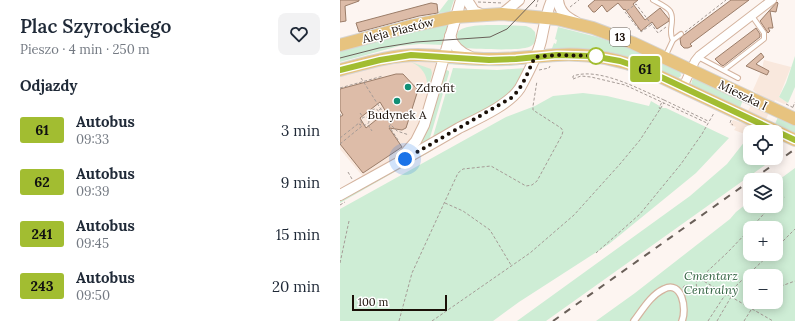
<!DOCTYPE html>
<html lang="pl">
<head>
<meta charset="utf-8">
<style>
  :root { --surface:#fff; --page:#f2f2f3; --text:#1f2937; --muted:#747a83 }
  body { margin:0; font-family:Lora,serif; background:var(--page); color:var(--text); height:100vh; display:flex; flex-direction:column; font-size:15px; white-space:nowrap }
  * { box-sizing:border-box; margin:0 }
  p { font-size:13px; color:var(--muted) }
  .icon { flex:none; width:22px; height:22px; fill:none; stroke:currentColor; stroke-width:2; stroke-linecap:round; stroke-linejoin:round }
  .map { position:relative; flex:1; overflow:hidden }
  .sheet { display:flex; flex-direction:column; background:var(--surface); width:340px }
  .sheet>* { flex:none }
  .badge { padding:0 8px; border-radius:3px; font-size:14px; line-height:26px }
  .fabs { position:absolute; left:403px; top:125px; display:grid; gap:8px }
  .fabs a { display:grid; place-items:center; width:40px; height:40px; border-radius:8px; background:var(--surface); box-shadow:0 2px 10px #0003; font-size:20px }
  .scale { position:absolute; left:12px; bottom:10px; width:95px; box-sizing:border-box; padding-left:4px; border:2px solid #1b1008; border-top:0; font-size:11px; line-height:14px; white-space:nowrap; color:#1b1008; -webkit-text-stroke:3px #fff; paint-order:stroke }
  .you { position:absolute; width:20px; height:20px; margin:-10px; border:3px solid #fff; border-radius:50%; background:#1a73e8; box-shadow:0 0 0 6px #1a73e833 }
  .map>.badge { position:absolute; translate:-50% -50%; box-shadow:0 0 0 2px #fff }
  h2 { padding:0 20px; font-size:15px; line-height:36px }
  .round { display:grid; place-items:center; flex:none; width:42px; height:42px; border-radius:8px; background:var(--page) }
  .head { display:flex; align-items:center; justify-content:space-between; height:68px; padding:0 20px }
  h1 { font-size:19px; font-weight:600; line-height:30px }
  ul { padding:0; list-style:none }
  li { display:flex; align-items:center; gap:12px; height:52px; padding:0 20px }
  li div { flex:1 }
  li b { display:block; font-size:15px }
  li em { font-style:normal }
  li .badge { min-width:44px; font-weight:700; text-align:center }
  main { display:flex; flex:1; min-height:0 }
  .map>svg:first-child { display:block }
  .built { fill:#f9e8dd }
  .green { fill:#ceedd5; fill-rule:evenodd }
  .building { fill:#ddbca8; stroke:#9b7d69; fill-rule:evenodd }
  .lines { fill:none; stroke-linecap:round; stroke-linejoin:round }
  .service-casing { stroke:#d4b39e; stroke-width:6 }
  .pedestrian-casing { stroke:#d4b39e; stroke-width:8 }
  .minor-casing { stroke:#d4b39e; stroke-width:10 }
  .tertiary-casing { stroke:#d4b39e; stroke-width:12 }
  .primary-casing { stroke:#d6d4d3; stroke-width:14 }
  .path { stroke:#a59b96; stroke-width:1; stroke-dasharray:3 2; stroke-linecap:butt }
  .service { stroke:#fff; stroke-width:4 }
  .pedestrian { stroke:#fff; stroke-width:5.5 }
  .minor { stroke:#fff; stroke-width:8 }
  .tertiary { stroke:#fff; stroke-width:10 }
  .primary { stroke:#e7c37f; stroke-width:12 }
  .tram { stroke:#6a6059; stroke-width:1 }
  .rail { stroke:#6a6059; stroke-width:2; stroke-dasharray:7 7; stroke-linecap:butt }
  .line-casing { stroke:#fff; stroke-width:9 }
  .line { stroke:#a2bd31; stroke-width:6 }
  .walk { stroke:#1b1008; stroke-width:4; stroke-dasharray:0 7.2 }
  .stop-dot { fill:#fff; stroke:#a2bd31; stroke-width:2 }
  .poi-dot { fill:#118f75; stroke:#fff; stroke-width:1.5 }
  .labels { text-anchor:middle; dominant-baseline:central; stroke-width:3; stroke-linejoin:round; paint-order:stroke }
  .shield { fill:#fff; stroke:#5f5852; stroke-width:1 }
  .shield-label { font-size:11px; font-weight:bold; fill:#1b1008 }
  .street-label { font-size:12px; fill:#1b1008; stroke:#fff }
  .poi-label { font-size:12px; fill:#1b1008; stroke:#fff; text-anchor:start }
  .park-label { font-size:12px; font-style:italic; fill:#326341; stroke:#fff }
</style>
</head>
<body>
<main>
<section class="sheet">
<div class="head"><div><h1>Plac Szyrockiego</h1><p>Pieszo · 4 min · 250 m</p></div><a class="round"><svg class="icon" aria-label="heart" viewBox="0 0 24 24"><path d="M12 20l-8-8c-3-5 5-10 8-4 3-6 11-1 8 4z"/></svg></a></div>
<h2>Odjazdy</h2>
<ul>
<li><span class="badge" style="background:#a2bd31;color:#111">61</span><div><b>Autobus</b><p>09:33</p></div><em>3 min</em></li>
<li><span class="badge" style="background:#a2bd31;color:#111">62</span><div><b>Autobus</b><p>09:39</p></div><em>9 min</em></li>
<li><span class="badge" style="background:#a2bd31;color:#111">241</span><div><b>Autobus</b><p>09:45</p></div><em>15 min</em></li>
<li><span class="badge" style="background:#a2bd31;color:#111">243</span><div><b>Autobus</b><p>09:50</p></div><em>20 min</em></li>
</ul>
</section>
<div class="map">
<svg width="455" height="321" viewBox="0 0 455 321">
  <rect width="100%" height="100%" fill="#fdf5f1"/>
  <g class="built">
    <polygon points="102,58 80,132 55,161 25,179 0,149 0,71 26,64"/>
    <polygon points="424,60 451,67 439,97 448,103 444,104 435,100 420,132 410,132 410,136 394,130 396,127 390,125 393,120 402,123 417,93 413,90 421,72"/>
  </g>
  <g class="green">
    <polygon points="108,0 114,0 110,12 98,13"/>
    <polygon points="110,23 107,34 104,35 103,45 80,44 59,46 0,62 0,50 55,35"/>
    <path d="M164,25L186,26L191,28L195,32L196,41C194,43 192,46 189,47C177,51 139,49 125,48C119,44 118,42 117,35C117,23 154,25 164,25Z"/>
    <polygon points="218,27 257,37 306,54 340,70 341,76 337,79 211,51 214,43 216,44 217,40 215,39"/>
    <polygon points="455,56 455,87 448,103 439,97 446,83"/>
    <path d="M107,60L187,62V64C160,68 133,66 106,64Z"/>
    <path d="M71,62L91,69L92,73L89,87H87C88,75 82,67 71,62Z"/>
    <polygon points="113,68 157,70 186,68 178,83 168,97 92,140"/>
    <polygon points="104,69 109,71 109,73 89,141 72,154"/>
    <polygon points="355,78 403,100 399,110 351,86 352,80"/>
    <polygon points="243,93 267,96 309,106 311,101 323,108 326,108 389,138 356,173 269,244 179,302 153,321 0,321 0,209 166,117 195,106 213,96"/>
    <polygon points="438,117 455,125 455,135 434,126"/>
    <polygon points="409,136 410,136 410,158 435,158 206,321 177,321 350,196 387,164"/>
    <polygon points="92,148 93,150 0,203 0,199"/>
    <path d="M455,168V321H256L295,293L390,219L396,212L410,201V206H436V182ZM410,228H436V254H410ZM410,276H436V302H410Z"/>
  </g>
  <g class="building">
    <polygon points="0,0 19,0 19,1 5,6 6,21 0,22"/>
    <polygon points="255,0 298,0 293,4 305,20 320,8 329,19 329,21 317,29 312,22 301,31 285,9 284,10 278,3 267,12 262,5 255,12 253,12 248,6"/>
    <polygon points="391,0 409,0 350,44 352,46 348,48 344,48 341,45 340,39 344,35"/>
    <polygon points="437,2 438,3 436,12 430,11 433,28 428,28 430,31 428,33 420,21"/>
    <polygon points="91,3 97,4 98,13 79,16 19,32 16,23"/>
    <polygon points="416,28 420,34 420,37 383,66 380,64 375,59"/>
    <polygon points="421,53 424,57 416,64 429,71 427,75 406,66"/>
    <path d="M56,74H63L78,90L66,128L62,130L49,128L62,147L23,173L0,144V117L3,115L0,110V89ZM40,102L46,112L26,128L20,118Z"/>
  </g>
  <g class="lines">
    <defs>
      <g id="service">
        <path d="M313,0C318,3 326,6 330,11C336,20 327,31 333,40L325,57"/>
        <polyline points="333,40 341,34"/>
        <polyline points="358,57 398,78"/>
        <polyline points="384,70 424,39 424,33 412,16"/>
      </g>
      <path id="pedestrian" d="M294,321C303,309 311,295 324,289C342,280 347,309 342,321"/>
      <polyline id="minor" points="343,87 355,61 359,56 432,0"/>
      <g id="tertiary">
        <polyline points="127,0 134,11 143,15"/>
        <path d="M218,0C219,11 226,17 236,22"/>
        <polyline points="162,14 179,0"/>
        <path d="M110,36C113,47 121,53 131,57"/>
        <polyline points="61,158 76,141 84,125 121,0"/>
        <path d="M0,195C40,173 80,151 119,128C137,119 169,105 180,88C186,77 198,53 201,41C204,27 206,13 212,0"/>
      </g>
      <g id="primary">
        <polyline points="0,45 71,26 115,17 162,14 217,19 253,28 293,43 455,119"/>
        <path d="M0,70C26,63 51,55 78,55C104,55 130,60 157,59C177,59 197,56 217,55C248,53 278,59 306,70L455,140"/>
      </g>
    </defs>
    <use href="#service" class="service-casing"/>
    <use href="#pedestrian" class="pedestrian-casing"/>
    <use href="#minor" class="minor-casing"/>
    <use href="#tertiary" class="tertiary-casing"/>
    <use href="#primary" class="primary-casing"/>
    <g class="path">
      <polyline points="138,2 163,3"/>
      <polyline points="196,7 198,0"/>
      <polyline points="230,7 239,0"/>
      <polyline points="311,25 301,32 285,12 296,4 318,33 326,27"/>
      <polyline points="345,32 386,0"/>
      <polyline points="199,70 209,68 210,66"/>
      <polyline points="21,78 51,125"/>
      <path d="M233,78V76C259,67 299,89 324,100"/>
      <polyline points="233,79 241,76 251,77 285,85 367,123"/>
      <polyline points="0,88 43,76"/>
      <polyline points="324,100 368,121"/>
      <polyline points="446,104 454,108"/>
      <polyline points="453,107 455,102"/>
      <polyline points="321,109 319,108 322,102"/>
      <circle cx="35" cy="113" r="4"/>
      <polyline points="39,110 43,107"/>
      <polyline points="20,113 23,117"/>
      <polyline points="0,114 1,116"/>
      <circle cx="25" cy="121" r="4"/>
      <polyline points="391,120 390,123 393,125"/>
      <polyline points="28,125 32,131"/>
      <polyline points="0,138 19,123 20,125 22,123"/>
      <polyline points="58,140 49,126 51,125 57,131 69,135"/>
      <polyline points="0,144 22,126 20,125"/>
      <polyline points="8,172 12,179"/>
      <polyline points="436,202 445,197"/>
      <polyline points="105,203 123,211 150,230 171,265"/>
      <polyline points="0,205 5,202"/>
      <polyline points="411,228 431,206"/>
      <polyline points="436,248 455,229"/>
      <polyline points="256,253 300,214 341,164 362,134 374,113"/>
      <polyline points="0,263 9,221"/>
      <polyline points="360,279 433,321"/>
      <polyline points="343,288 344,286 347,285 355,290 357,290 356,282 387,253 410,229"/>
      <polyline points="436,288 455,281"/>
      <polyline points="59,321 72,273 118,173 123,169 151,166 186,186 192,185 197,181 222,135 223,131 221,128 193,110 193,106 197,81"/>
      <polyline points="92,321 190,253 234,215 280,164 300,140 324,103"/>
      <polyline points="368,321 383,298 430,254"/>
      <polyline points="377,321 391,297"/>
      <polyline points="404,321 416,302"/>
    </g>
    <use href="#service" class="service"/>
    <use href="#pedestrian" class="pedestrian"/>
    <use href="#minor" class="minor"/>
    <use href="#tertiary" class="tertiary"/>
    <use href="#primary" class="primary"/>
    <polyline class="tram" points="0,58 39,48 76,42 150,37 167,29 195,0"/>
    <g class="rail">
      <polyline points="412,180 455,149"/>
      <polyline points="213,321 410,181"/>
    </g>
  </g>
  <g class="lines">
    <defs>
      <polyline id="line" points="0,70 40,60 71,55 149,60 176,59 217,55 252,56 280,61 306,70 455,140"/>
    </defs>
    <use href="#line" class="line-casing"/>
    <use href="#line" class="line"/>
    <path class="walk" d="M65,159L171,98C183,88 188,71 195,57L217,55L256,56"/>
  </g>
  <circle class="stop-dot" cx="256" cy="56" r="8"/>
  <g class="poi-dot">
    <circle cx="68" cy="87" r="4"/>
    <circle cx="57" cy="101" r="4"/>
  </g>
  <g class="labels">
    <rect class="shield" x="270" y="28" width="20" height="18" rx="3"/>
    <g class="shield-label">
      <text x="280" y="37">13</text>
    </g>
    <g class="street-label">
      <text transform="translate(58 30) rotate(-14)">Aleja Piastów</text>
      <text transform="translate(403 95) rotate(26)">Mieszka I</text>
    </g>
    <g class="poi-label">
      <text x="76" y="87">Zdrofit</text>
      <text x="57" y="114" text-anchor="middle">Budynek A</text>
    </g>
    <g class="park-label">
      <text x="371" y="275">Cmentarz<tspan x="371" dy="14">Centralny</tspan></text>
    </g>
  </g>
</svg>
<div class="fabs">
<a><svg class="icon" aria-label="locate" viewBox="0 0 24 24"><circle cx="12" cy="12" r="6"/><path d="M12 2v4M12 18v4M2 12h4M18 12h4"/></svg></a>
<a><svg class="icon" aria-label="layers" viewBox="0 0 24 24"><path d="M12 4l9 5-9 5-9-5zM3 14l9 5 9-5"/></svg></a>
<a>+</a>
<a>−</a>
</div>
<div class="scale">100 m</div>
<div class="you" style="left:65px;top:159px"></div>
<b class="badge" style="left:305px;top:69px;background:#a2bd31;color:#111">61</b>
</div>
</main>
</body>
</html>
